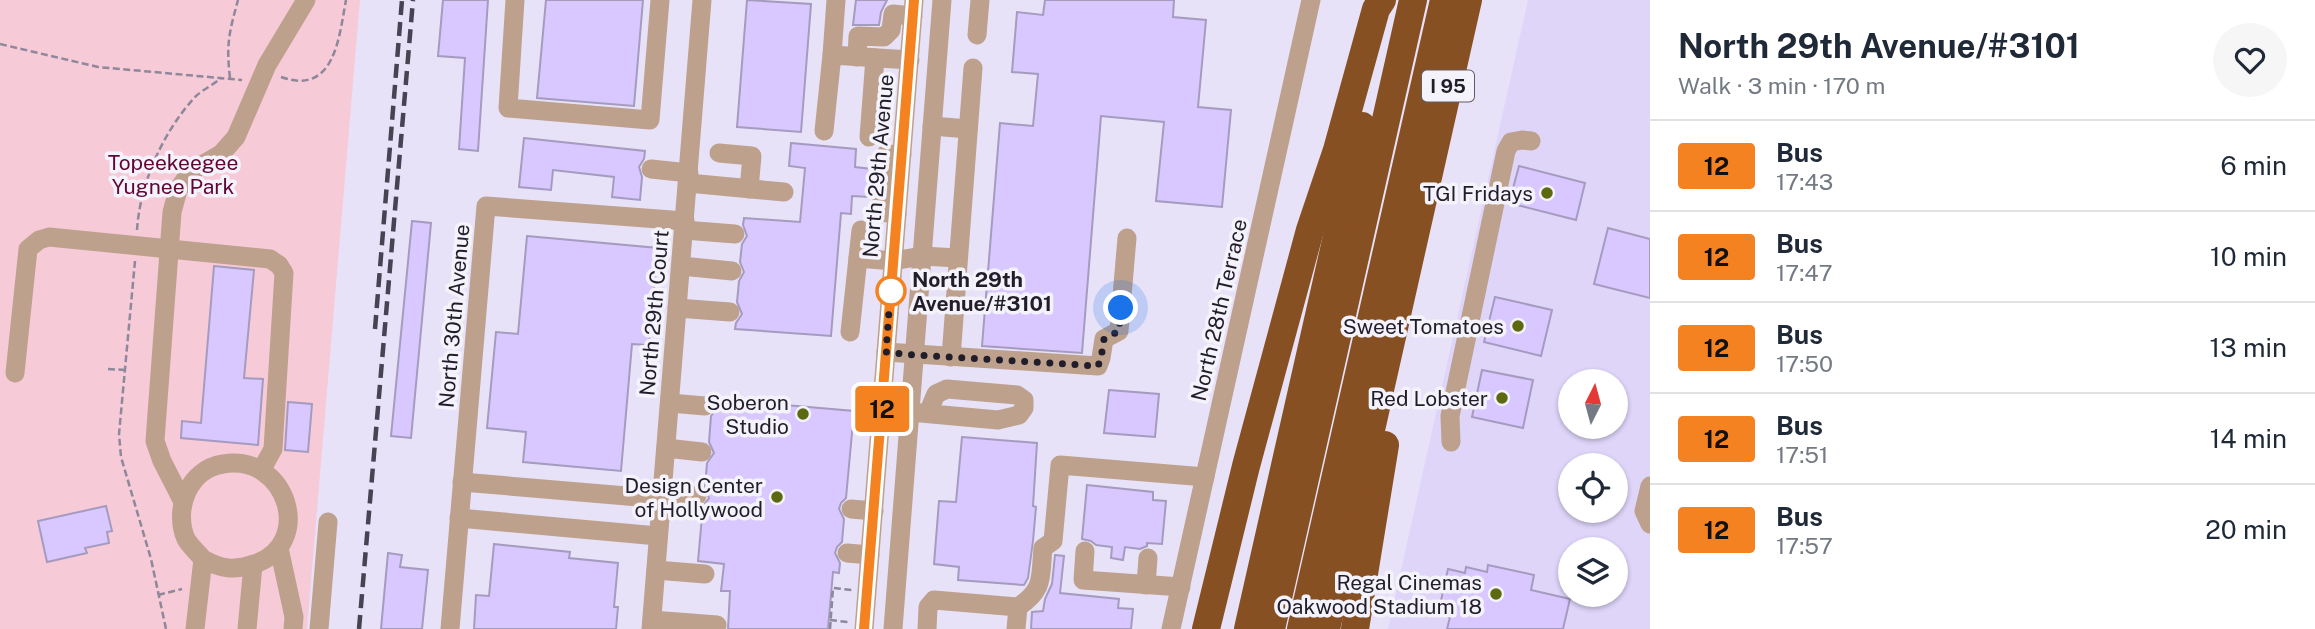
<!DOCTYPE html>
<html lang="en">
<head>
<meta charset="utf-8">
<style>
  :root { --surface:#fff; --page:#f6f6f7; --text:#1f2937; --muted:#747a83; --line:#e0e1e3 }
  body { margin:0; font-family:"Public Sans",sans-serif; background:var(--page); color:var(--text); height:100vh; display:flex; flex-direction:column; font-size:26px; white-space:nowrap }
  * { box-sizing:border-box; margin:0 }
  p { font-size:23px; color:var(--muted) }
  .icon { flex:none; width:38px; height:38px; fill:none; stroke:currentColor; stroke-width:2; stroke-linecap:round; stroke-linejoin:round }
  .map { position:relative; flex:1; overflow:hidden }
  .details { display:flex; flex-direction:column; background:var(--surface); width:665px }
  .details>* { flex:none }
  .badge { padding:0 14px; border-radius:5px; font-size:24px; line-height:46px }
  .needle { width:46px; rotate:6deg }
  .controls { position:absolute; left:1558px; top:369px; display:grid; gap:14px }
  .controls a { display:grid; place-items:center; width:70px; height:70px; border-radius:50%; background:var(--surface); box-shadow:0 2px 5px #0004; font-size:35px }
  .you { position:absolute; width:35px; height:35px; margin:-18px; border:5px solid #fff; border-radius:50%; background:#1a73e8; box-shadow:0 0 0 10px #1a73e833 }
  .map>.badge { position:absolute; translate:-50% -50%; box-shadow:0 0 0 4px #fff }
  .round { display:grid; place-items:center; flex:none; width:74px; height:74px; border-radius:37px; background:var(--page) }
  .headline { display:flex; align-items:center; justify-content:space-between; height:119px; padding:0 28px }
  h1 { font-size:33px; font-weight:700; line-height:52px }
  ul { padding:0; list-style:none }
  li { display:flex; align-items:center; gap:21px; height:91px; padding:0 28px; border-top:2px solid var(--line) }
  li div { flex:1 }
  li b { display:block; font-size:26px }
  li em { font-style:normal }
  li .badge { min-width:77px; font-weight:700; text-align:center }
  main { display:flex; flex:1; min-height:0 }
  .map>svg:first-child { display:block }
  .built { fill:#ded5f9; fill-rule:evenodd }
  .green { fill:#f7cad8 }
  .building { fill:#d8c8ff; stroke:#a59bbf; stroke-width:2 }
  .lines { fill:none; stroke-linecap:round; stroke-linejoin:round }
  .path { stroke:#8d889a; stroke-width:2.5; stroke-dasharray:7 3.5; stroke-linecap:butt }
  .minor { stroke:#bda18d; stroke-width:19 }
  .highway { stroke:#875022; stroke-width:28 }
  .rail { stroke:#474352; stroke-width:4.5; stroke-dasharray:14 7; stroke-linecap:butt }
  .line-casing { stroke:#fff; stroke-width:16 }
  .line { stroke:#f58220; stroke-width:10 }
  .walk { stroke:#211d2a; stroke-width:7; stroke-dasharray:0 12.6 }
  .poi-dot { fill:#5d6910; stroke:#f4f2fa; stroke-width:2.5 }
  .stop-dot { fill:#fff; stroke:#f58220; stroke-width:3.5 }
  .labels { text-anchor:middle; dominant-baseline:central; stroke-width:7; stroke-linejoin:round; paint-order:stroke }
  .shield { fill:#f4f2fa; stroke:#605d68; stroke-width:2 }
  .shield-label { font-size:19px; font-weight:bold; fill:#211d2a }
  .park-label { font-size:21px; fill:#600534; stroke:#f4f2fa }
  .street-label { font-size:21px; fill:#211d2a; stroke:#f4f2fa }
  .poi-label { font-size:21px; fill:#211d2a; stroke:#f4f2fa; text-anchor:end }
  .stop-label { font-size:21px; font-weight:bold; fill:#211d2a; stroke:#f4f2fa; text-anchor:start }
</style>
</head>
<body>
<main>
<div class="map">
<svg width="1650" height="629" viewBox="0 0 1650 629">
  <rect width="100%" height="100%" fill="#e8e2f9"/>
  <path class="built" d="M1528,0H1650V629H1388ZM1570,382H1615V427H1570ZM1570,466H1615V511H1570ZM1570,550H1615V595H1570Z"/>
  <polygon class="green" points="0,0 360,0 307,629 0,629"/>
  <g class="building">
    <polygon points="443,0 488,0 478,151 459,149 465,58 438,56"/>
    <polygon points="546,0 643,0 634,106 537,98"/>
    <polygon points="747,0 811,4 801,132 737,127"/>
    <polygon points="856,0 887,0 881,12 879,25 853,25"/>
    <polygon points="1045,0 1174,0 1173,17 1206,20 1198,107 1231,110 1222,207 1156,201 1164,122 1101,116 1082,353 982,346 1000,123 1033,126 1038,74 1012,72 1017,12 1043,15"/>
    <polygon points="524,138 645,151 644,159 639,167 642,177 640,200 612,197 614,177 553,170 551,190 519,187"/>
    <polygon points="791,143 856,149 855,167 872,169 870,197 852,196 851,214 841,213 831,336 735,329 736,323 742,314 737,302 739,281 744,272 740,262 742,244 747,236 743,225 744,218 800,222 805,168 789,166"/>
    <polygon points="1519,166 1585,183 1576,220 1509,203"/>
    <polygon points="412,221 431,223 411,438 391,436"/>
    <polygon points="1608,228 1650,239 1650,298 1594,284"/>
    <polygon points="527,236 658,248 649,345 632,344 621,471 523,462 526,432 487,428 496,332 518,334"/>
    <polygon points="214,266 254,270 244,378 263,379 258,445 181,438 182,421 201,423"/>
    <polygon points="1495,297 1552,310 1541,356 1484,342"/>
    <polygon points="1482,370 1533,380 1523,428 1472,417"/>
    <polygon points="1109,390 1159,394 1155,437 1104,433"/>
    <polygon points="714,399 854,411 846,498 841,503 839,509 844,519 842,542 837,547 835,553 840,563 839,573 833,572 828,629 728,629 730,591 721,591 724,564 698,561 703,506 709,498 705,487 707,463 714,453 709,442 711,416 717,408"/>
    <polygon points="288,402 312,404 308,452 285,450"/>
    <polygon points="962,437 1037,443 1033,506 1036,507 1033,541 1028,578 1024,585 958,580 959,567 934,564 939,501 956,502"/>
    <polygon points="1087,485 1153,492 1153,500 1166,501 1162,544 1147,543 1147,546 1140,549 1125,547 1123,560 1111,558 1112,547 1096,545 1091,541 1082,539"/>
    <polygon points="106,506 112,531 107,532 109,543 85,548 87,553 47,562 38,521"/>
    <polygon points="494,544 570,552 569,558 618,563 614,607 618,607 616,629 474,629 476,595 489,596"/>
    <polygon points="388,553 402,555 400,567 428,570 422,629 381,629"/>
    <polygon points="1055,555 1064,556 1060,593 1119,599 1118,608 1133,609 1131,629 1031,629 1032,612 1043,611 1045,599 1052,584"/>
    <polygon points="1488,565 1534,575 1531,590 1570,599 1563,629 1447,629 1450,617 1438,614 1448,569 1465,573 1466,567 1487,572"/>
  </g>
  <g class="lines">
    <g class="path">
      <polyline points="0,44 98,67 242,80"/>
      <path d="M281,77C335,96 339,37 346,0"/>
      <path d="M230,78C226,44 229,33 238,0"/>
      <path d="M137,230C140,183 163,132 195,97C202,90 213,85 221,78"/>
      <polyline points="135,261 119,434 121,457 151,559 166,629"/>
      <polyline points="108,369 125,370"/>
      <polyline points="158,595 182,589"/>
      <polyline points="830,620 848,622"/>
      <polyline points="830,629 833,588 852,590"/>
    </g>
    <g class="minor">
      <polyline points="515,0 508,108 650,120 660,0"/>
      <polyline points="977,35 980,0"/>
      <polyline points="832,55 836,0"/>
      <polyline points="857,57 858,36 884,37 891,30 893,14 913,16"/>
      <polyline points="932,126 968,129"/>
      <polyline points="824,131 832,55 910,60"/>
      <polyline points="869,137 875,58"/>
      <polyline points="719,153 752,156 749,189"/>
      <polyline points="651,169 689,173"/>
      <polyline points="688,183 784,192"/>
      <polyline points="897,214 881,212 886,154 902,155"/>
      <polyline points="684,230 735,234"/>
      <polyline points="858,258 861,230"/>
      <polyline points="681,266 732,271"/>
      <polyline points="677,308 730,312"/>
      <polyline points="850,332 858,258 893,261 922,256 958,258"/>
      <polyline points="886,352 1098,366 1101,358 1104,339 1119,331 1127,238"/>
      <polyline points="951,357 973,68"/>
      <polyline points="15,373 28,249 39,240 49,237 270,259 279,265 284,273 273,449 262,469"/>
      <polyline points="670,403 705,406"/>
      <polyline points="910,412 998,420 1019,415 1024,408 1024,400 1017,395 947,389 936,394 928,413"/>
      <polyline points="1451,442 1450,416 1506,151 1511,142 1522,140 1531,141"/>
      <polyline points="666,448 702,452"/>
      <polyline points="462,482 662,499"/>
      <polyline points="1650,486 1644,511 1650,524"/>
      <polyline points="662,493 697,496"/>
      <polyline points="183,502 162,461 155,441 172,212 178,190 190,172 221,154 236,137 267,65 306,0"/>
      <polyline points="851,509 874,511"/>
      <polyline points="459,518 658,536"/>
      <polyline points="279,548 294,617 293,629"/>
      <polyline points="1085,551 1083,580 1181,587"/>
      <polyline points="847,553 870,555"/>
      <polyline points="656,570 705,574"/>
      <polyline points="1146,585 1148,558"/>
      <polyline points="652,620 717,625"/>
      <path d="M195,629L203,559C198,553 190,546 186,539C173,509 189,469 223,464C288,453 315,545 254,564C234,571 221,569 203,559"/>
      <polyline points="247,629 253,565"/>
      <polyline points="319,629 328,522"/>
      <polyline points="450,629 486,206 685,221"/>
      <polyline points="651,629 702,0"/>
      <polyline points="864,629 914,0"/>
      <polyline points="893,629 942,0"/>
      <polyline points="927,629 928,607 934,600 1018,607"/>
      <path d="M1016,629L1018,607C1045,589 1040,577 1043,548L1053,541L1060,465L1205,477"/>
      <polyline points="1171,629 1311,0"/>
    </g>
    <g class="highway">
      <polyline points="1206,629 1246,466 1310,230 1337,150 1376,9 1382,0"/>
      <polyline points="1248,629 1362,126"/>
      <polyline points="1271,629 1413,0"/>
      <polyline points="1301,629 1444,0"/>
      <polyline points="1326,629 1468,0"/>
      <polyline points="1355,629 1385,445"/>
    </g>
    <g class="rail">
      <polyline points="375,329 402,0"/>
      <polyline points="359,629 413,0"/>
    </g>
  </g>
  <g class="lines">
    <defs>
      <polyline id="line" points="864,629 914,0"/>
    </defs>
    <use href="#line" class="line-casing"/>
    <use href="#line" class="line"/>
    <polyline class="walk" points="891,291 891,284 886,352 914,355 1098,366 1101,358 1104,339 1119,331 1121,308"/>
  </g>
  <g class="poi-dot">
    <circle cx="1547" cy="193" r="7"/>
    <circle cx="1518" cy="326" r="7"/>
    <circle cx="1502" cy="398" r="7"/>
    <circle cx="803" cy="414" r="7"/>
    <circle cx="777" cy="497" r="7"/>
    <circle cx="1496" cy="594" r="7"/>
  </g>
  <circle class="stop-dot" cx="891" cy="291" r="14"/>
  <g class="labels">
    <rect class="shield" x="1422" y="70.5" width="52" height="31" rx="5"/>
    <g class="shield-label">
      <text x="1448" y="86">I 95</text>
    </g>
    <g class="park-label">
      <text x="173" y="162">Topeekeegee<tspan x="173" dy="24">Yugnee Park</tspan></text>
    </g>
    <g class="street-label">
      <text transform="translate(878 166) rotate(-85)">North 29th Avenue</text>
      <text transform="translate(1219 310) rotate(-77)">North 28th Terrace</text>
      <text transform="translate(654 313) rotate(-85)">North 29th Court</text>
      <text transform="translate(454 316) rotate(-85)">North 30th Avenue</text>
    </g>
    <g class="poi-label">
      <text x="1533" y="193">TGI Fridays</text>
      <text x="1504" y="326">Sweet Tomatoes</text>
      <text x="1488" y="398">Red Lobster</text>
      <text x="789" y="402">Soberon<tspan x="789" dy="24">Studio</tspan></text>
      <text x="763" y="485">Design Center<tspan x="763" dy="24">of Hollywood</tspan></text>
      <text x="1482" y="582">Regal Cinemas<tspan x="1482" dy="24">Oakwood Stadium 18</tspan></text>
    </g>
    <g class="stop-label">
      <text x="912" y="279">North 29th<tspan x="912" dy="24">Avenue/#3101</tspan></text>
    </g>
  </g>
</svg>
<div class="controls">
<a><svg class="needle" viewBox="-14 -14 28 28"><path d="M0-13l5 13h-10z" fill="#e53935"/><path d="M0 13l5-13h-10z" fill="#747a83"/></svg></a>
<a><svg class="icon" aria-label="locate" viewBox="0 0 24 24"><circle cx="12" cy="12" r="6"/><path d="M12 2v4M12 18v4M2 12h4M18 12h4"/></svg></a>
<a><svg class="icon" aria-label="layers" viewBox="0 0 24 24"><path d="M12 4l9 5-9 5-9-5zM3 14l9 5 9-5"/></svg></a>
</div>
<div class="you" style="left:1121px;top:308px"></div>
<b class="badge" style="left:882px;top:409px;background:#f58220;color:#111">12</b>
</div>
<section class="details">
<div class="headline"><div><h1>North 29th Avenue/#3101</h1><p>Walk · 3 min · 170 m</p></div><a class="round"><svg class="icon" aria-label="heart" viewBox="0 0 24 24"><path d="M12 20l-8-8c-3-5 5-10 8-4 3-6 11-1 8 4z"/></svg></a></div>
<ul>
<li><span class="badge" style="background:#f58220;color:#111">12</span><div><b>Bus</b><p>17:43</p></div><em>6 min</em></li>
<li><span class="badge" style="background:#f58220;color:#111">12</span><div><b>Bus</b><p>17:47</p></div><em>10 min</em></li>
<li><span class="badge" style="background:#f58220;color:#111">12</span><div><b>Bus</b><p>17:50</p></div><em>13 min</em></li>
<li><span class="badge" style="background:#f58220;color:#111">12</span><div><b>Bus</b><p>17:51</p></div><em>14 min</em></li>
<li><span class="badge" style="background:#f58220;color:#111">12</span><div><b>Bus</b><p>17:57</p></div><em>20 min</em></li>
</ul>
</section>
</main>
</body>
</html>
